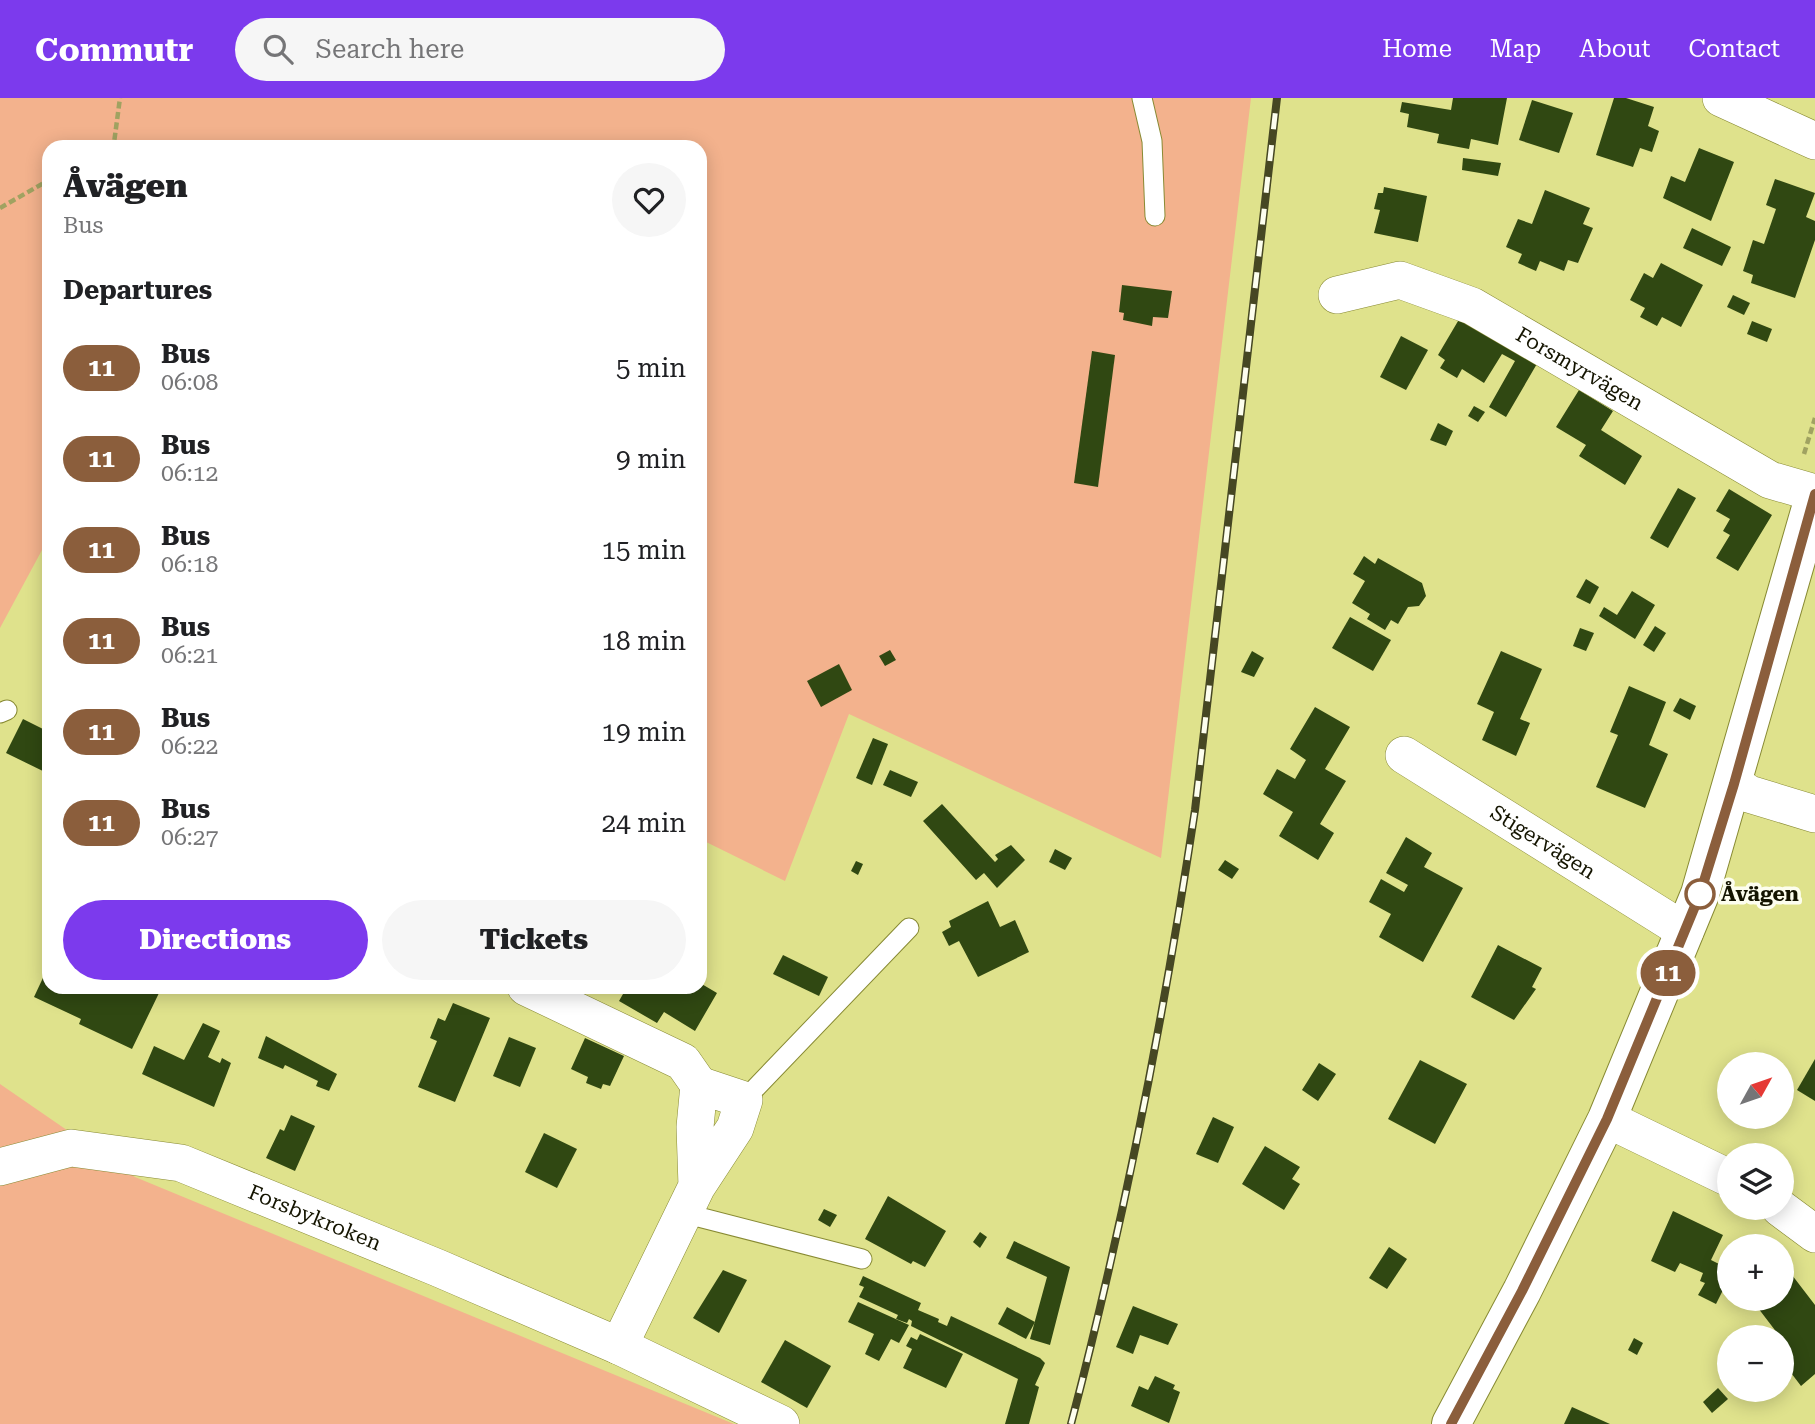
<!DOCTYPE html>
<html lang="en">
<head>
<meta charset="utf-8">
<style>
  :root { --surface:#fff; --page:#f6f6f6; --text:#202124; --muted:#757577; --accent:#7c3aed }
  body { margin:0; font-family:"Roboto Serif",serif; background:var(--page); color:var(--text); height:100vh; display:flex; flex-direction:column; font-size:26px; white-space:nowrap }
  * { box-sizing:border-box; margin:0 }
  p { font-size:23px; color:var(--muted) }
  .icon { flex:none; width:38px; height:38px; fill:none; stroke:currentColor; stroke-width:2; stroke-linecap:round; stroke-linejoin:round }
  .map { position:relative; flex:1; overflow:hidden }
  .panel { position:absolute; left:42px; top:42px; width:665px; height:854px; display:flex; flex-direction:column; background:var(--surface); border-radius:21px; box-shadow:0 4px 18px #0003 }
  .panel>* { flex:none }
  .badge { padding:0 14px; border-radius:23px; font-size:24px; line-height:46px }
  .needle { width:46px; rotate:50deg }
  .controls { position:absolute; left:1717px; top:954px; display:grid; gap:14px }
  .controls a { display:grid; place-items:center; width:77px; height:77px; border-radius:50%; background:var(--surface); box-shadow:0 4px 18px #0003; font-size:35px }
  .map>.badge { position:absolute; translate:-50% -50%; box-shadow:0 0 0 4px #fff }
  h2 { padding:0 21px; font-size:26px; line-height:63px }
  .round { display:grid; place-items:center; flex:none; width:74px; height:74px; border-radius:37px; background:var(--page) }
  .head { display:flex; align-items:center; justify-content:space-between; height:119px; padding:0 21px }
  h1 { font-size:33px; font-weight:800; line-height:52px }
  .cta { display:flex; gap:14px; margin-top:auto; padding:14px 21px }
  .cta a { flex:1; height:80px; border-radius:42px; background:var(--accent); color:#fff; font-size:28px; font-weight:800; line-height:80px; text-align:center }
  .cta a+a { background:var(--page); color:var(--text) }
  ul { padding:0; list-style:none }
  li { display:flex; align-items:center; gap:21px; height:91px; padding:0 21px }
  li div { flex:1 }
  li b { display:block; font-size:26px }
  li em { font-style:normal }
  li .badge { min-width:77px; font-weight:700; text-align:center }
  header { display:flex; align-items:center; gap:42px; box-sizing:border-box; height:98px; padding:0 35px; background:var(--accent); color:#fff }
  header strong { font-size:33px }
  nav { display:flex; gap:38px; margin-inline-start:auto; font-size:24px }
  .search { width:490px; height:63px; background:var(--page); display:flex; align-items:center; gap:18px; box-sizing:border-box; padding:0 24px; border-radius:38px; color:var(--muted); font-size:26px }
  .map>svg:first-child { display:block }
  .green { fill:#f3b28d }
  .building { fill:#304812 }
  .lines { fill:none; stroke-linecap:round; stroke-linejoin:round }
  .lane-casing { stroke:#888a33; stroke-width:21 }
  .street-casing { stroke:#888a33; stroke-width:38 }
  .secondary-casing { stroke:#888a33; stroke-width:40 }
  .path { stroke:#a0a261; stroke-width:4.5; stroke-dasharray:7 3.5; stroke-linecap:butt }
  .lane { stroke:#fff; stroke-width:19 }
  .street { stroke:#fff; stroke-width:37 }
  .secondary { stroke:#fff; stroke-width:38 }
  .rail-casing { stroke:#464723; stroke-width:8 }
  .rail { stroke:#fdfeee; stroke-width:5; stroke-dasharray:16; stroke-linecap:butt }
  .line-casing { stroke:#fff; stroke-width:16 }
  .line { stroke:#8b5e3c; stroke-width:10 }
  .stop-dot { fill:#fff; stroke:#8b5e3c; stroke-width:3.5 }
  .labels { text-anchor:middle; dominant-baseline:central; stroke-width:7; stroke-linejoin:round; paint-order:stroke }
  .street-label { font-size:21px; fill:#141400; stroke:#fdfeee }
  .stop-label { font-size:21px; font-weight:bold; fill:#141400; stroke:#fdfeee; text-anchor:start }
</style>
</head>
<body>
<header>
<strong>Commutr</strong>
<div class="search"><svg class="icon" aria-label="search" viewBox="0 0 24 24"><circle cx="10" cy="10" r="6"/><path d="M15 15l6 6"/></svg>Search here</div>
<nav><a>Home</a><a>Map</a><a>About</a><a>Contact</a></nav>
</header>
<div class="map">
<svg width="1815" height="1326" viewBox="0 0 1815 1326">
  <rect width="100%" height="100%" fill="#dfe28c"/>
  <g class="green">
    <polygon points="0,0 1251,0 1161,760 849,616 785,783 700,741 700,49 49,49 49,439 0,530"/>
    <polygon points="0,986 135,1079 734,1326 0,1326"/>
  </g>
  <g class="building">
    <polygon points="1453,0 1507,0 1498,47 1471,41 1469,51 1437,45 1439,36 1407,29 1409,16 1400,14 1402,4 1451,12"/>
    <polygon points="1614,0 1626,0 1654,9 1648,28 1659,33 1652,54 1640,50 1633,69 1596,57"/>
    <polygon points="1532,2 1573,15 1559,55 1519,42"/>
    <polygon points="1699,50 1734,64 1711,123 1663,100 1671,78 1685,84"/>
    <polygon points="1463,60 1501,65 1498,78 1462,72"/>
    <polygon points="1775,81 1815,95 1806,119 1815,123 1815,142 1795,200 1751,185 1753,177 1743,173 1753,142 1764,146 1776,111 1766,107"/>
    <polygon points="1384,89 1427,98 1418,144 1374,135 1380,112 1374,111 1378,95 1383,95"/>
    <polygon points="1545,92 1590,110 1583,126 1593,130 1578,165 1568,162 1564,173 1540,163 1536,173 1518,165 1522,156 1506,149 1518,121 1532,126"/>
    <polygon points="1692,130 1731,149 1722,168 1683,150"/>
    <polygon points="1661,165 1703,187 1681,229 1662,219 1657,228 1640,219 1645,210 1630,202 1644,175 1653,180"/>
    <polygon points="1122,187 1172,193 1168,220 1153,219 1152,228 1123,222 1124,215 1119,214"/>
    <polygon points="1733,197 1750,205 1744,217 1727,209"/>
    <polygon points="1461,218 1538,264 1506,319 1489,309 1515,263 1502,256 1484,285 1462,271 1457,280 1440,270 1445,262 1438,257"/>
    <polygon points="1752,223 1772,231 1767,244 1747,236"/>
    <polygon points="1401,238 1428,252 1406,292 1380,279"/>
    <polygon points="1092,253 1115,257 1098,389 1074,385"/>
    <polygon points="1579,292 1613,313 1601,332 1642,358 1625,387 1579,358 1586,347 1556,329"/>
    <polygon points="1474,308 1485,314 1478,324 1468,318"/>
    <polygon points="1438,325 1453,333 1446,348 1430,342"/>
    <polygon points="1678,390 1696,400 1668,450 1650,440"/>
    <polygon points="1729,391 1772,417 1738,473 1716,460 1730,437 1723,433 1730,421 1716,413"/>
    <polygon points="1364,458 1375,466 1378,460 1422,485 1426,498 1419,508 1408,509 1398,526 1391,522 1385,532 1367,521 1370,516 1352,505 1365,483 1353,476"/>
    <polygon points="1586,481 1599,489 1590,506 1576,499"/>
    <polygon points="1632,493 1655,507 1635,541 1599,518 1604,509 1617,517"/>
    <polygon points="1350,519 1391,542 1373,573 1332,550"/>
    <polygon points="1655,528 1666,535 1654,554 1643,547"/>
    <polygon points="1580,530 1594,535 1586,553 1573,548"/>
    <polygon points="890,552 896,562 885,568 879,558"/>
    <polygon points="1252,553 1264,560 1254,579 1241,574"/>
    <polygon points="1501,553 1542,571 1520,621 1530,625 1516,658 1482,642 1494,614 1477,606"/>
    <polygon points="839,566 852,592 821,609 807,583"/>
    <polygon points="1629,588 1666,604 1649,647 1668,656 1645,710 1596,689 1618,637 1610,634"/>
    <polygon points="1680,600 1696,608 1690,622 1673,613"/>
    <polygon points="1315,609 1350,629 1325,671 1346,683 1320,726 1334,735 1318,762 1279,738 1293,714 1263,696 1277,671 1295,681 1306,662 1290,651"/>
    <polygon points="23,621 49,634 49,676 6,655"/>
    <polygon points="873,640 888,646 872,687 856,680"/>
    <polygon points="890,672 918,684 911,699 883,687"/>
    <polygon points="942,706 995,764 998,761 995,757 1011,747 1025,762 997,790 984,775 976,782 923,723"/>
    <polygon points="1406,739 1432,755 1424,769 1463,790 1423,864 1379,839 1391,816 1369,804 1381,781 1404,794 1408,787 1386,775"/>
    <polygon points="1055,751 1072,760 1065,772 1049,764"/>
    <polygon points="1225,762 1239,771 1232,781 1218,772"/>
    <polygon points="856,763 863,766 858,777 851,773"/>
    <polygon points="988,803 1000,829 1015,822 1029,854 978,879 959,843 949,848 942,834 951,829 949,823"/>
    <polygon points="1498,847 1542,870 1532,889 1536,891 1514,922 1471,899"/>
    <polygon points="783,857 828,879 819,898 773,876"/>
    <polygon points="49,867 49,889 145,889 159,895 132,951 79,926 81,921 34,899"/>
    <polygon points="700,885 717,895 695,933 664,914 657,925 619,903 627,889 700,889"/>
    <polygon points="453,905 490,920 455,1004 418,989 437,943 430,940 438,920 445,923"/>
    <polygon points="203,925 220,933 208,959 220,965 222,960 231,965 214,1009 142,976 154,948 184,962"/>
    <polygon points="266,938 337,976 329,993 316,988 318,983 285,967 283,971 258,960"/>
    <polygon points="509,939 536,950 520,989 493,978"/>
    <polygon points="585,940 624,958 610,988 603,986 601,991 586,985 588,979 571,971"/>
    <polygon points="1815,961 1815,1003 1797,992"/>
    <polygon points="1420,962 1467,986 1435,1046 1388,1021"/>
    <polygon points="1319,965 1336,976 1318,1003 1302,992"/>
    <polygon points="291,1017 315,1028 295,1073 266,1060 280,1031 284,1033"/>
    <polygon points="1213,1019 1234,1029 1218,1065 1196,1056"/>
    <polygon points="544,1035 577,1051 557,1090 525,1074"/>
    <polygon points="1265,1048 1300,1069 1292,1081 1300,1086 1284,1112 1242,1086"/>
    <polygon points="888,1098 946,1133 925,1169 913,1163 911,1166 865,1141"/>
    <polygon points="824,1111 837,1117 830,1129 818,1122"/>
    <polygon points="1673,1113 1723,1137 1711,1162 1729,1171 1729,1180 1716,1206 1698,1197 1705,1185 1700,1183 1703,1175 1680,1165 1675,1174 1651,1163"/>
    <polygon points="980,1134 987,1139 980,1150 973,1144"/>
    <polygon points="1014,1143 1070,1169 1050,1247 1030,1241 1047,1179 1006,1160"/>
    <polygon points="1389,1149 1407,1161 1387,1191 1369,1180"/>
    <polygon points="723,1172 747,1182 719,1235 693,1220"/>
    <polygon points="1792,1177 1815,1207 1815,1276 1801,1288 1782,1263 1782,1258 1790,1252 1755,1206 1762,1200 1782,1200 1782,1185"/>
    <polygon points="863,1178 921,1205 918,1212 939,1221 938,1224 947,1228 951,1218 1040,1260 1045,1265 1035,1287 1039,1289 1029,1326 1005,1326 1018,1281 911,1228 912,1223 909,1221 907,1225 896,1221 898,1217 859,1199 864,1189 859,1187"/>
    <polygon points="858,1204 909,1227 899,1245 891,1241 879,1263 865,1256 874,1236 848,1224"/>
    <polygon points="1133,1208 1178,1226 1168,1247 1140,1237 1133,1256 1116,1249"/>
    <polygon points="1007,1209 1035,1224 1026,1241 998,1226"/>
    <polygon points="920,1236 963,1256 946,1290 903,1270 912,1251 906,1248 911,1239 917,1242"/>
    <polygon points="1634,1240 1643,1245 1637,1257 1628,1252"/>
    <polygon points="785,1242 831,1268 807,1310 761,1284"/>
    <polygon points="1155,1278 1175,1287 1173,1291 1180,1294 1169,1325 1131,1308 1139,1288 1148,1292"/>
    <polygon points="1718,1290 1728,1301 1712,1315 1703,1304"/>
    <polygon points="1572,1309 1610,1326 1564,1326"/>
  </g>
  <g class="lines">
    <defs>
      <g id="lane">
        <polyline points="1142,0 1152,43 1155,118"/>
        <polyline points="0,615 7,612"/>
        <polyline points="744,1002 909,830"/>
        <polyline points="683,1115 862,1161"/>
      </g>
      <g id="street">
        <polyline points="1721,0 1815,43"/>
        <path id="s1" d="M1337,197L1400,182L1472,208L1770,382L1815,395"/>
        <path id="s2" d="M1404,657L1685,833"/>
        <polyline points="1734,686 1749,696 1815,716"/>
        <polyline points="526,889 683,964 699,987"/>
        <polyline points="1607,1021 1729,1080"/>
        <path id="s3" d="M0,1069L71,1050L181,1065L438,1170L619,1248L781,1326"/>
        <polyline points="1780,1110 1815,1136"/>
        <polyline points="619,1248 697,1088 735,1030 744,1002 699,987 695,1029 697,1088"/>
      </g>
      <polyline id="secondary" points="1451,1326 1522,1193 1607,1021 1700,796 1815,396"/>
    </defs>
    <use href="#lane" class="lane-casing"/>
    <use href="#street" class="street-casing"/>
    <use href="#secondary" class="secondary-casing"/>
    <g class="path">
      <polyline points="108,49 114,45 120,0"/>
      <polyline points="0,110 49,82"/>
      <polyline points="1804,356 1815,320"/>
    </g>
    <use href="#lane" class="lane"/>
    <use href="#street" class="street"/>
    <use href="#secondary" class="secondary"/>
    <defs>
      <path id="rail" d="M1071,1326C1124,1124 1164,918 1195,712L1277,0"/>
    </defs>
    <use href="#rail" class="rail-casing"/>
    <use href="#rail" class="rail"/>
  </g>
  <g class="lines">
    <defs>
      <polyline id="line" points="1451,1326 1522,1193 1607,1021 1700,796 1734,686 1815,396"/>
    </defs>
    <use href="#line" class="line-casing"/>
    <use href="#line" class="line"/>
  </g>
  <circle class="stop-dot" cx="1700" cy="796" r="14"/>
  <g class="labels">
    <g class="street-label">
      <text stroke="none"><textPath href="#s1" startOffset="266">Forsmyrvägen</textPath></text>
      <text stroke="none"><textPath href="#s2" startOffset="164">Stigervägen</textPath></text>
      <text stroke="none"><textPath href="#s3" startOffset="329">Forsbykroken</textPath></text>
    </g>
    <g class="stop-label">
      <text x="1721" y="796">Åvägen</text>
    </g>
  </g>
</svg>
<div class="controls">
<a><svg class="needle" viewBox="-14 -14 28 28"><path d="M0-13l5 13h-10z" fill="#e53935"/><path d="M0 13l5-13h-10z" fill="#757577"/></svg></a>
<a><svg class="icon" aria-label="layers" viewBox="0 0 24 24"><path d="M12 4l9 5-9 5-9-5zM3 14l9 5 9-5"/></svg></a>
<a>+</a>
<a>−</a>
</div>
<b class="badge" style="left:1668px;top:875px;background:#8b5e3c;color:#fff">11</b>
<section class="panel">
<div class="head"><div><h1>Åvägen</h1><p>Bus</p></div><a class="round"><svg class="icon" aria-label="heart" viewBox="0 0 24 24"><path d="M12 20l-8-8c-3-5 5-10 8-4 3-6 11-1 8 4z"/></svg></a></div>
<h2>Departures</h2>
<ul>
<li><span class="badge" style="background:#8b5e3c;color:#fff">11</span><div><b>Bus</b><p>06:08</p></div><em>5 min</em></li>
<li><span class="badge" style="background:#8b5e3c;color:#fff">11</span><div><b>Bus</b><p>06:12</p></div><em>9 min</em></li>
<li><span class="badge" style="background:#8b5e3c;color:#fff">11</span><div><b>Bus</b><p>06:18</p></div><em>15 min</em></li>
<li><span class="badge" style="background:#8b5e3c;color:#fff">11</span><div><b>Bus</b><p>06:21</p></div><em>18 min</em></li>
<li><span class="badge" style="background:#8b5e3c;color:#fff">11</span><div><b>Bus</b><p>06:22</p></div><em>19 min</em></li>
<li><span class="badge" style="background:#8b5e3c;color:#fff">11</span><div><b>Bus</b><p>06:27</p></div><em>24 min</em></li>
</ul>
<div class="cta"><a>Directions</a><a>Tickets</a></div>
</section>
</div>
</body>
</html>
